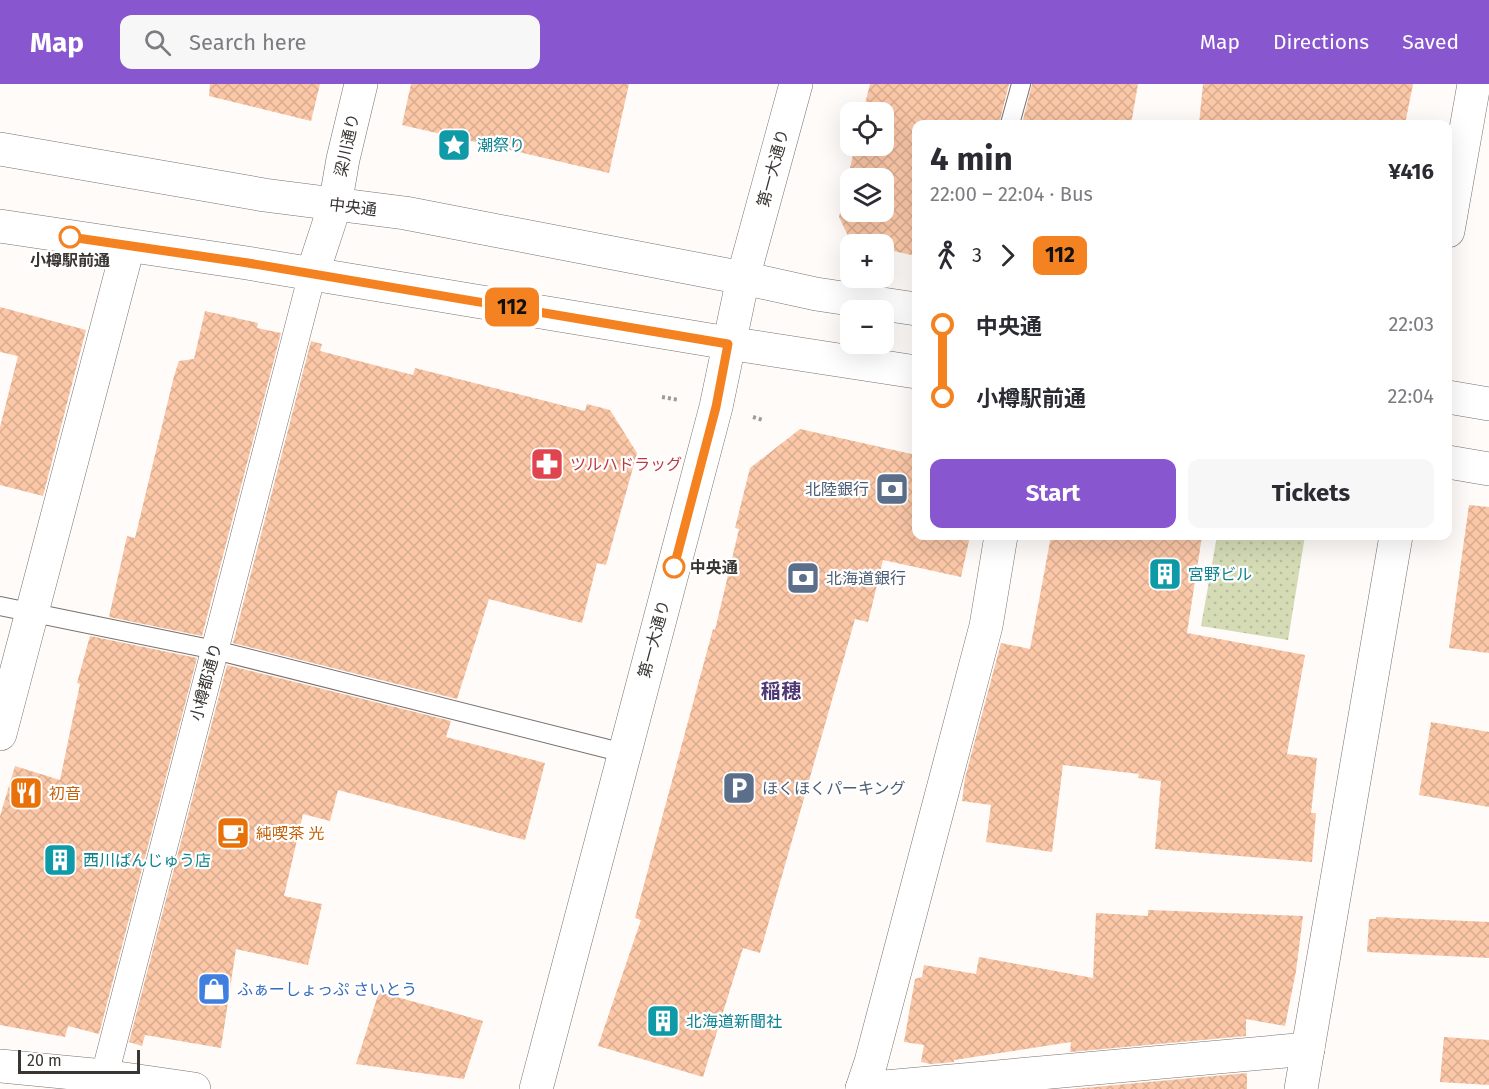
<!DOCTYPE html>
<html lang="en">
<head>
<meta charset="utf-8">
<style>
  :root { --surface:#fff; --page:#f7f7f7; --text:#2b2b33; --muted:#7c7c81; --accent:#8856ce }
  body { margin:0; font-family:"Fira Sans","Noto Sans JP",sans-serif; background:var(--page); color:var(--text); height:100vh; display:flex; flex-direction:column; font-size:22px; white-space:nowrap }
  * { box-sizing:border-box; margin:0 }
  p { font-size:20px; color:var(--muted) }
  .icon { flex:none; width:33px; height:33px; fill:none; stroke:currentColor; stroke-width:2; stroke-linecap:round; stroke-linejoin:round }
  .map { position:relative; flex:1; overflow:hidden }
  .sheet { position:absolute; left:912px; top:36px; width:540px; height:420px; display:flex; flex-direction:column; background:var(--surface); border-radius:12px; box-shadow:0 6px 24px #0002 }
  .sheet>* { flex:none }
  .badge { padding:0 12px; border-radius:9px; font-size:21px; line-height:39px }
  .buttons { position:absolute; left:840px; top:18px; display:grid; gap:12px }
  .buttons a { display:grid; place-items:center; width:54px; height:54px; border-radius:12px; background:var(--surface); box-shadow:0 6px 24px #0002; font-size:30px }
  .scale { position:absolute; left:18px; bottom:15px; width:122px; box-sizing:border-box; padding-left:6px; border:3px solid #393533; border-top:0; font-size:16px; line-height:21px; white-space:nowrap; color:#393533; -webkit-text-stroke:4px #fff; paint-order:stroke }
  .map>.badge { position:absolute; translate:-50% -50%; box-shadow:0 0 0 3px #fff }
  .legs { display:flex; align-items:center; gap:9px; height:66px; padding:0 18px; font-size:20px }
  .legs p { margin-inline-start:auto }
  .headline { display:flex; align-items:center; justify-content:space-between; height:102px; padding:0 18px }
  h1 { font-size:33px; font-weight:700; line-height:45px }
  .button { display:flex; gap:12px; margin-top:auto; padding:12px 18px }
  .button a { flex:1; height:69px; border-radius:12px; background:var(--accent); color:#fff; font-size:24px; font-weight:700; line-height:69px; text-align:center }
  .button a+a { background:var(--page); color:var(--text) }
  ul { padding:0 18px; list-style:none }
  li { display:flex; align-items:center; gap:21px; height:72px; font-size:22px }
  li i { display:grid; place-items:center; width:9px; height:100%; margin:0 8px; background:currentColor }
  li i::after { content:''; width:15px; height:15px; margin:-8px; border:4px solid; border-radius:50%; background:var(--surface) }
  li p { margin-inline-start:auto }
  li:first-child i { background:linear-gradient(#0000 50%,currentColor 0) }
  li:last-child i { background:linear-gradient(currentColor 50%,#0000 0) }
  header { display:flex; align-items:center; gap:36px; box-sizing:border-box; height:84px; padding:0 30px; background:var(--accent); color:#fff }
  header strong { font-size:28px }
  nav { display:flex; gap:33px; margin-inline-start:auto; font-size:21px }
  .search { width:420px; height:54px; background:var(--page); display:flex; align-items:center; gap:15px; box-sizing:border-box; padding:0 21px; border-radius:12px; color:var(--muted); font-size:22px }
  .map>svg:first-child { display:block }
  .grass { fill:url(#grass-dots) }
  .building { fill:url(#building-cross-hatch); fill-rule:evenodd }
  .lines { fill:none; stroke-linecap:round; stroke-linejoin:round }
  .service-casing { stroke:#79716d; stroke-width:20 }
  .pedestrian-casing { stroke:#79716d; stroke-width:28 }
  .minor-casing { stroke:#79716d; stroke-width:34 }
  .tertiary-casing { stroke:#79716d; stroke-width:34 }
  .path { stroke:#9d9a98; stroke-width:4; stroke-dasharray:3 3; stroke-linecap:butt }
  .service { stroke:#fff; stroke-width:18 }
  .pedestrian { stroke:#fff; stroke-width:27 }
  .minor { stroke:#fff; stroke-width:33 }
  .tertiary { stroke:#fff; stroke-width:33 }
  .line-1-casing { stroke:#fff; stroke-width:14 }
  .line-1 { stroke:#f58220; stroke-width:9 }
  .stop-1-dot { fill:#fff; stroke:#f58220; stroke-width:3 }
  .labels { text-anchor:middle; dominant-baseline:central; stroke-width:4.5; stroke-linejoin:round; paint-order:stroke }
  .street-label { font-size:16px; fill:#393533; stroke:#fff }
  .culture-label { font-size:16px; fill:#0d838f; stroke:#fff; text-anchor:start }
  .stop-label { font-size:16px; font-weight:bold; fill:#393533; stroke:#fff }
  .health-label { font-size:16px; fill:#be3a42; stroke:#fff; text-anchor:start }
  .service-label { font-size:16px; fill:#4e5e75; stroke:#fff; text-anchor:start }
  .food-label { font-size:16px; fill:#c56008; stroke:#fff; text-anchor:start }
  .shop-label { font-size:16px; fill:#366cbe; stroke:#fff; text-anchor:start }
  .quarter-label { font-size:20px; font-weight:bold; fill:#4e3773; stroke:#fff }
</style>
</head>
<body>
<header>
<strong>Map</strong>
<div class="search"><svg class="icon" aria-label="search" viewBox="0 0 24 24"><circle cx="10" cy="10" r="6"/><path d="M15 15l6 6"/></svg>Search here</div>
<nav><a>Map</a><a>Directions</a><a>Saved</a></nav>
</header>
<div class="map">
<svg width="1489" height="1005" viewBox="0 0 1489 1005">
  <defs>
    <pattern id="grass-dots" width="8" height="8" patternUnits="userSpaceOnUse" patternTransform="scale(1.5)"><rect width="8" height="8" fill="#d4dbb5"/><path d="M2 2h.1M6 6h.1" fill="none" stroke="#b7bd9c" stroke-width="1.8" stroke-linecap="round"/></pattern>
    <pattern id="building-cross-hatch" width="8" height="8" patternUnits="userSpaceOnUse" patternTransform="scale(1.5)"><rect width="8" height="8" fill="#fbc7a7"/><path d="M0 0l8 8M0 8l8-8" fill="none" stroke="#d8ac90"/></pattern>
  </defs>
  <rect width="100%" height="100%" fill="#fefbf9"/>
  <polygon class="grass" points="1217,452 1305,452 1288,556 1201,542"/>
  <g class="building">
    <polygon points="210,0 320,0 311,37 209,12"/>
    <polygon points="411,0 629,0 609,89 402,41"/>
    <path d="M870,0H1009L999,40H916V172L884,165V160L851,158L839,133L855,62H884V28H863ZM850,94H884V128H850Z"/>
    <polygon points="1032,0 1138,0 1131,40 1022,40"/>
    <polygon points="1203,0 1413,0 1405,40 1199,40"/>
    <polygon points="0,223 86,246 43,412 0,401 0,343 18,272 0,268"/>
    <polygon points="205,227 258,239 257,244 281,249 202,552 109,533 127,452 135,454 174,292 179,277 194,275"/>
    <polygon points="311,257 322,260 320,267 413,291 415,284 585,327 587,320 610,326 637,369 606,481 597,479 582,539 489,515 457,615 233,559"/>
    <polygon points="800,345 916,371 916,452 970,452 961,493 883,476 868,538 855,535 760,869 743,864 703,993 598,962 641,836 635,834 713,545 715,546 739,445 735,444 750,384"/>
    <polygon points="1469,421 1489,423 1489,569 1449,564"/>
    <polygon points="1051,452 1202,452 1187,549 1305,571 1287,670 1317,674 1311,729 1316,729 1312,778 1155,765 1161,697 1138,694 1139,690 1063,681 1052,768 986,758 991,721 962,717 965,694 1001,559 1030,565"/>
    <polygon points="90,552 197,574 99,950 68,942 65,953 0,941 0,732 15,682 60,696 80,600 77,599"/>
    <polygon points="227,581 451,637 446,653 545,679 525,756 338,706 330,737 303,730 284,812 322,820 308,881 236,865 221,964 145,951 142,962 129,958"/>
    <polygon points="1431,638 1489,648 1489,723 1419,711"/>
    <polygon points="1148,826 1303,832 1296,887 1285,942 1246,935 1246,952 1070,968 1071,958 954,976 954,978 931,980 921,978 924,961 904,958 915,895 922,893 924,881 976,890 979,873 1093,894 1096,829 1148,832"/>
    <polygon points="1376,833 1489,838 1489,874 1367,868 1369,835 1376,835"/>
    <polygon points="379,908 483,937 464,995 356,980"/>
    <polygon points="1444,953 1489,956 1489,1001 1440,998"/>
    <polygon points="1247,989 1247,1005 1072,1005"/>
  </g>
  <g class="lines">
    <defs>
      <g id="service">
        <polyline points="1010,40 1021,0"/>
        <polyline points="0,522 215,566 624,669"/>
      </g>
      <polyline id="pedestrian" points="101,1005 312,191"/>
      <g id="minor">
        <polyline points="1448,147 1474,0"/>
        <polyline points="312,191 335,121 343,75 361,0"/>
        <polyline points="0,650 128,163"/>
        <polyline points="0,982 104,992 194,1005"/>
        <polyline points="862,1005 871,978 986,542 1001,452"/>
        <polyline points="862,1005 1308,965"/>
        <polyline points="1301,1005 1396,452"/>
      </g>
      <g id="tertiary">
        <polyline points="0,65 264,111 405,129 743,194 816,210 916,225"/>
        <polyline points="0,142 247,179 728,259 916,288"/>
        <polyline points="1448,313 1489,320"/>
        <polyline points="1448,378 1489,385"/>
        <polyline points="536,1005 716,323 743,194 796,0"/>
      </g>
    </defs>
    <use href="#service" class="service-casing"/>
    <use href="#pedestrian" class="pedestrian-casing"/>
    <use href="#minor" class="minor-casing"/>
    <use href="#tertiary" class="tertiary-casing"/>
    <g class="path">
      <polyline points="662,313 679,316"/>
      <polyline points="753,333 763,336"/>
    </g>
    <use href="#service" class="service"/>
    <use href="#pedestrian" class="pedestrian"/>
    <use href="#minor" class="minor"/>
    <use href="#tertiary" class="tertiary"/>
  </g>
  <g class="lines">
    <defs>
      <polyline id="line-1" points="70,153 248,179 728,260 716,323 674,483"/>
    </defs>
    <use href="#line-1" class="line-1-casing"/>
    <use href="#line-1" class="line-1"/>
  </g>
  <defs>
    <symbol id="sight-square" viewBox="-11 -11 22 22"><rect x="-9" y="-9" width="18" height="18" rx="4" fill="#0f9aa8" stroke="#fff"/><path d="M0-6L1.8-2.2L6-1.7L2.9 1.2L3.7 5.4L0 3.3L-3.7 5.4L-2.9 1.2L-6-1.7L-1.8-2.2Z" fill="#fff"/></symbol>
    <symbol id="pharmacy-square" viewBox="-11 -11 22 22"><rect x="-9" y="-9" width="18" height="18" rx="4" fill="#e0444e" stroke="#fff"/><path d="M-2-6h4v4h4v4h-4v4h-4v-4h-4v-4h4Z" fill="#fff"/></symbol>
    <symbol id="bank-square" viewBox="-11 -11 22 22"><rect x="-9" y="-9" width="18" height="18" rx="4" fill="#5c6f8a" stroke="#fff"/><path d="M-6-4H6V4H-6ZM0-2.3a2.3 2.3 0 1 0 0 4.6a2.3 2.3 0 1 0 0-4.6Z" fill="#fff"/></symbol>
    <symbol id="building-square" viewBox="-11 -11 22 22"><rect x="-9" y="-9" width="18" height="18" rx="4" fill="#0f9aa8" stroke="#fff"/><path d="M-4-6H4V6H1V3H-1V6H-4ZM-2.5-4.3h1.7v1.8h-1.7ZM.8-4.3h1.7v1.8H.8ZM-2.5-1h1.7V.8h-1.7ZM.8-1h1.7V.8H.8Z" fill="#fff"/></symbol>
    <symbol id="parking-square" viewBox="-11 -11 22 22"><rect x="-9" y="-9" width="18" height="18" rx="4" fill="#5c6f8a" stroke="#fff"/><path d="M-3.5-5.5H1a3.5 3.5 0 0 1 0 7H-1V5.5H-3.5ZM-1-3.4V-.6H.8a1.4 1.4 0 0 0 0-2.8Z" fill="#fff"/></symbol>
    <symbol id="restaurant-square" viewBox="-11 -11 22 22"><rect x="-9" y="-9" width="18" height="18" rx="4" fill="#e8710a" stroke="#fff"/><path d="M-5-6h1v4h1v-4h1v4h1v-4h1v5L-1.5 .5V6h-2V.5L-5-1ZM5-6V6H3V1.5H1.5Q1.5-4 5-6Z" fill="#fff"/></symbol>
    <symbol id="cafe-square" viewBox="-11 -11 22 22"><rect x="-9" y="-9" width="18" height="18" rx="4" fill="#e8710a" stroke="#fff"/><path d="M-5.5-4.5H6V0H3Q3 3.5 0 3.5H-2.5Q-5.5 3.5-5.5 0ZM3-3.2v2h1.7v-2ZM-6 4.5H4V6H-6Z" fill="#fff"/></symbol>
    <symbol id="shop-square" viewBox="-11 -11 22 22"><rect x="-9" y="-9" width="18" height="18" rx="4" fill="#3f7fe0" stroke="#fff"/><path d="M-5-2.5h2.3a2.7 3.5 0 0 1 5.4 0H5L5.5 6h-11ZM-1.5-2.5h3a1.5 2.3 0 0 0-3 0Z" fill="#fff"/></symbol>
  </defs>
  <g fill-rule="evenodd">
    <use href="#sight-square" x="435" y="42" width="38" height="38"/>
    <use href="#pharmacy-square" x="528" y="361" width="38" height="38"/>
    <use href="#bank-square" x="873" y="386" width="38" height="38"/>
    <use href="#building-square" x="1146" y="471" width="38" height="38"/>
    <use href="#bank-square" x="784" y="475" width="38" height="38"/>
    <use href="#parking-square" x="720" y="685" width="38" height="38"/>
    <use href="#restaurant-square" x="7" y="690" width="38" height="38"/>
    <use href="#cafe-square" x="214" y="730" width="38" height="38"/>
    <use href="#building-square" x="41" y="757" width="38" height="38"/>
    <use href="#shop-square" x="195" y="886" width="38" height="38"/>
    <use href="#building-square" x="644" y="918" width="38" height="38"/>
  </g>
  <g class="stop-1-dot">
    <circle cx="70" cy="153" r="10"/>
    <circle cx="674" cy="483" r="10"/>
  </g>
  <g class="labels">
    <g class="street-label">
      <text transform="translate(347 61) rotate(-78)">梁川通り</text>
      <text transform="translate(773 84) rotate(-75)">第一大通り</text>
      <text transform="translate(353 123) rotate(7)">中央通</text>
      <text transform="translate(654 555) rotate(-75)">第一大通り</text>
      <text transform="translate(206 598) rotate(-75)">小樽都通り</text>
    </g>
    <g class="culture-label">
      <text x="477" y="61">潮祭り</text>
      <text x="1188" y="490">宮野ビル</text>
      <text x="83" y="776">西川ぱんじゅう店</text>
      <text x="686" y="937">北海道新聞社</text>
    </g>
    <g class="stop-label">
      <text x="70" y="176">小樽駅前通</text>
      <text x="690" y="483" text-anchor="start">中央通</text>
    </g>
    <g class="health-label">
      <text x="570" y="380">ツルハドラッグ</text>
    </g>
    <g class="service-label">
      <text x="869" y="405" text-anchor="end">北陸銀行</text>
      <text x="826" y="494">北海道銀行</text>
      <text x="762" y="704">ほくほくパーキング</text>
    </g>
    <g class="food-label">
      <text x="49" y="709">初音</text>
      <text x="256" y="749">純喫茶 光</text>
    </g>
    <g class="shop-label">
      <text x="237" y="905">ふぁーしょっぷ さいとう</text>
    </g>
    <g class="quarter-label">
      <text x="781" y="607">稲穂</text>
    </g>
  </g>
</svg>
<div class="buttons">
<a><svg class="icon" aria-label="locate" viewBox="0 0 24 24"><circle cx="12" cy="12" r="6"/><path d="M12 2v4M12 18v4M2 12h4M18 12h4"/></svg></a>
<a><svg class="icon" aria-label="layers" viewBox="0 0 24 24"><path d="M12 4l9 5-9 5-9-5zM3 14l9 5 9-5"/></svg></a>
<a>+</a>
<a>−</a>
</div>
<div class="scale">20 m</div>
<b class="badge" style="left:512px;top:223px;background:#f58220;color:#111">112</b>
<section class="sheet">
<div class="headline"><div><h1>4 min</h1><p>22:00 – 22:04 · Bus</p></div><b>¥416</b></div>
<div class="legs"><svg class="icon" aria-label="walk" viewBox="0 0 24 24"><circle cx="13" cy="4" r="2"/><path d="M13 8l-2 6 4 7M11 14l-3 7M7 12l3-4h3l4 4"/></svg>3<svg class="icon" aria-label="forward" viewBox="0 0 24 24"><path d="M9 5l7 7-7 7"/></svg><b class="badge" style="background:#f58220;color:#111">112</b></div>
<ul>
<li><i style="color:#f58220"></i><b>中央通</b><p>22:03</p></li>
<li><i style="color:#f58220"></i><b>小樽駅前通</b><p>22:04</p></li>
</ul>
<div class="button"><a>Start</a><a>Tickets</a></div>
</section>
</div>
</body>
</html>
